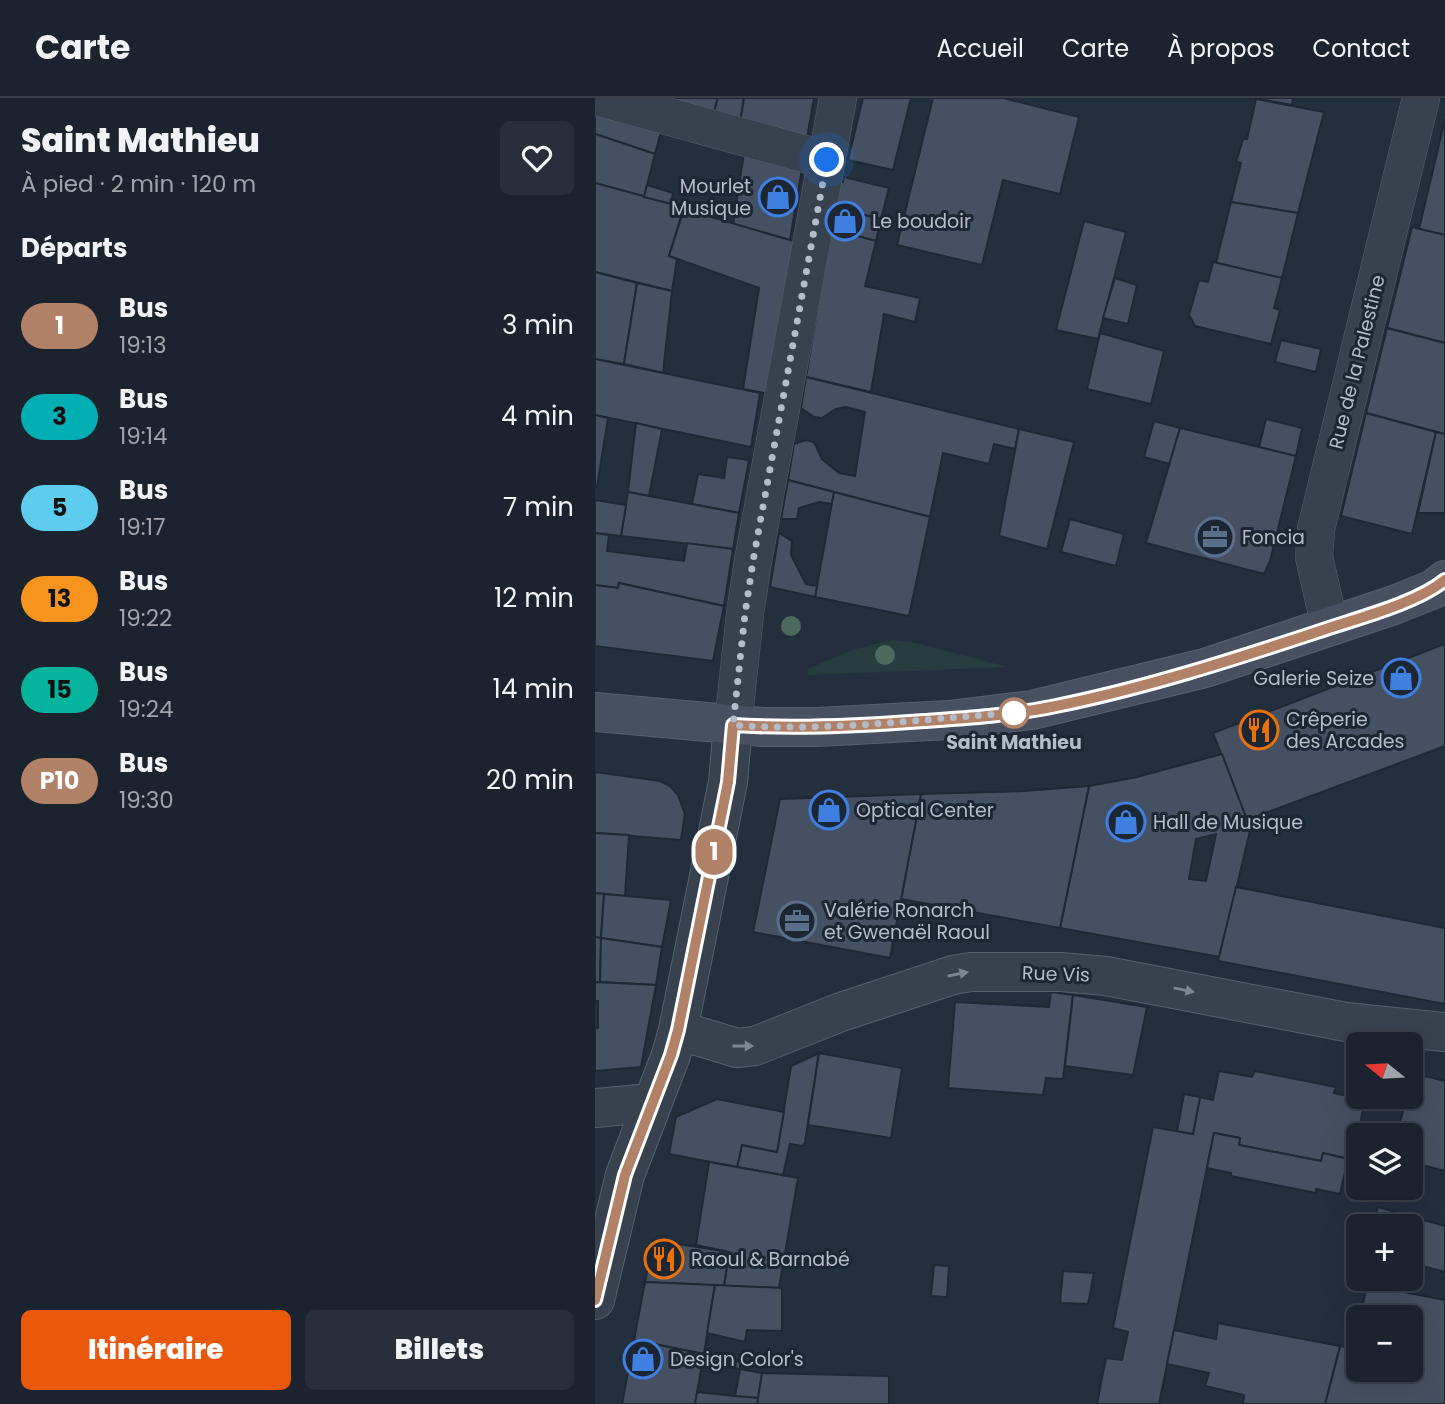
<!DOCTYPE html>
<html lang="fr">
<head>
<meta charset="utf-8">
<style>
  :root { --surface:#1b232e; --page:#282f3a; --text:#f1f3f6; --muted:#a0a4aa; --line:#39404a; --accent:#ea580c }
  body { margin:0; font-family:Poppins,sans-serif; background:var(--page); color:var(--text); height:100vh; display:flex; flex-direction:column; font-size:26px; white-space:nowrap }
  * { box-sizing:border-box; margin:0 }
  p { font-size:23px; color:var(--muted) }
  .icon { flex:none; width:38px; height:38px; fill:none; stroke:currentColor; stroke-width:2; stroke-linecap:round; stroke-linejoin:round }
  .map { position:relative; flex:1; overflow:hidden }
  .drawer { display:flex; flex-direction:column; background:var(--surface); width:595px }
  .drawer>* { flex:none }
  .badge { padding:0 14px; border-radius:23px; font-size:24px; line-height:46px }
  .needle { width:46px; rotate:288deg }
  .fabs { position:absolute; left:751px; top:934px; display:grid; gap:14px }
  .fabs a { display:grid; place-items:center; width:77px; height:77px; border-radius:10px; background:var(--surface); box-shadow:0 7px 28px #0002,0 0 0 2px var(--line); font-size:35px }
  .you { position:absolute; width:35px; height:35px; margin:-18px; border:5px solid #fff; border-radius:50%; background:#1a73e8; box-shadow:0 0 0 10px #1a73e833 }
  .map>.badge { position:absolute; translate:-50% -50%; box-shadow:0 0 0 4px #fff }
  h2 { padding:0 21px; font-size:26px; line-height:63px }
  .round { display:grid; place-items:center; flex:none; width:74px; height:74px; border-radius:10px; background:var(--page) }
  .summary { display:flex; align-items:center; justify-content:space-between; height:119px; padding:0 21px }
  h1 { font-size:33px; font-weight:800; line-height:52px }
  .primary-button { display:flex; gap:14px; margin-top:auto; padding:14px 21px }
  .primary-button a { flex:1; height:80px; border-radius:10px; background:var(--accent); color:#fff; font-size:28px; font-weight:800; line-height:80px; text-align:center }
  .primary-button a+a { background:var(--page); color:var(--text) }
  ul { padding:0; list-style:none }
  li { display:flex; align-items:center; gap:21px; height:91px; padding:0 21px }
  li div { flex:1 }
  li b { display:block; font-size:26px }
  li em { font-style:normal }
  li .badge { min-width:77px; font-weight:700; text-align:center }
  header { display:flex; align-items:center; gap:42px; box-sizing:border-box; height:98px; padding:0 35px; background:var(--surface); border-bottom:2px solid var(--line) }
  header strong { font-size:33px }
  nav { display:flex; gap:38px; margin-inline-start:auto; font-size:24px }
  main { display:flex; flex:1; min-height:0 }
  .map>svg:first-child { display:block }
  .grass { fill:#263c3f }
  .building { fill:#455162; stroke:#1f2835; stroke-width:2; fill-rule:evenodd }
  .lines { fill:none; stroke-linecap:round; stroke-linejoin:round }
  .pedestrian-casing { stroke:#565f6c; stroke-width:38 }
  .minor-casing { stroke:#565f6c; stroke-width:40 }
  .tertiary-casing { stroke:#565f6c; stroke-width:40 }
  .secondary-casing { stroke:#565f6c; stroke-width:40 }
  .pedestrian { stroke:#38414e; stroke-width:37 }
  .minor { stroke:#38414e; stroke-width:38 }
  .tertiary { stroke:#38414e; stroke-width:38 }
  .secondary { stroke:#465061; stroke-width:38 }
  .tree { fill:#4b6a5d }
  .oneway { fill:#7c8592 }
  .line-casing { stroke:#fff; stroke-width:16 }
  .line { stroke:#b18168; stroke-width:10 }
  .walk { stroke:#b4bcc9; stroke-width:7; stroke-dasharray:0 12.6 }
  .stop-dot { fill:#fff; stroke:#b18168; stroke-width:3.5 }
  .labels { text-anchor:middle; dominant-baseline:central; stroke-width:6; stroke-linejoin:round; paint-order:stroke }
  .poi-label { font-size:19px; fill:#b4bcc9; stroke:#1d2633; text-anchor:start }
  .street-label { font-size:19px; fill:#b4bcc9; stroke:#1d2633 }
  .stop-label { font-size:19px; font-weight:bold; fill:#b4bcc9; stroke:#1d2633 }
</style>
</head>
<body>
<header>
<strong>Carte</strong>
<nav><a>Accueil</a><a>Carte</a><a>À propos</a><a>Contact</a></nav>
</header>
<main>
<section class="drawer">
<div class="summary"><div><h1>Saint Mathieu</h1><p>À pied · 2 min · 120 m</p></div><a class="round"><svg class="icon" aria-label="heart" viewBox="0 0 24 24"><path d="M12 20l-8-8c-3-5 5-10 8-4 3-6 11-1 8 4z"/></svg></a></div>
<h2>Départs</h2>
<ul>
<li><span class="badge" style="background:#b18168;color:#fff">1</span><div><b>Bus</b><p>19:13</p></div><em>3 min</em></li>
<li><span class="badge" style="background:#00aeb3;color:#111">3</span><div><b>Bus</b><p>19:14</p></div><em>4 min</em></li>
<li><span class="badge" style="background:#5dccef;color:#111">5</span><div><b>Bus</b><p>19:17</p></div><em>7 min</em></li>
<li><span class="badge" style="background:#f7941d;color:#111">13</span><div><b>Bus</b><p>19:22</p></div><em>12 min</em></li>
<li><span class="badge" style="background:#04b49d;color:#111">15</span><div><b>Bus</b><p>19:24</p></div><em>14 min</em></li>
<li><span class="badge" style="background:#b18168;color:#fff">P10</span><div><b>Bus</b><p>19:30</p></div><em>20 min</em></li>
</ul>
<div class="primary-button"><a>Itinéraire</a><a>Billets</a></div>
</section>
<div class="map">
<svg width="850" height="1306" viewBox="0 0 850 1306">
  <rect width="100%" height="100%" fill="#242f3e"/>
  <polygon class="grass" points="296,542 321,545 413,569 213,577 213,571 257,552"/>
  <g class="building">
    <polygon points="59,0 123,0 118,17"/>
    <polygon points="123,0 149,0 145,25 118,17"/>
    <polygon points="149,0 219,0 211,45 145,25"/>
    <polygon points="268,0 316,0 298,72 253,62"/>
    <polygon points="338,0 408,0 484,19 465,96 408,82 387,167 302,147"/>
    <polygon points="659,0 698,0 697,7"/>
    <polygon points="661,1 729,14 703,115 636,104 646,65 641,64 648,41 652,41"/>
    <polygon points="0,10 68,26 60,56 0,36"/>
    <polygon points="850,21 850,137 824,131"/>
    <polygon points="0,36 60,56 49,99 0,85"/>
    <polygon points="150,48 208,65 195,142 138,127"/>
    <polygon points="249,79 294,90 286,121 240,110 245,83 248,84"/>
    <polygon points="0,85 89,109 74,158 82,161 77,193 0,174"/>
    <polygon points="52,87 78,95 76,106 49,99"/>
    <polygon points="636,104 703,115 687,180 621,165"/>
    <polygon points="240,110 286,121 281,143 236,131"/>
    <polygon points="89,111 205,145 179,297 148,291 164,190 74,158"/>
    <polygon points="489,123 531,134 503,241 461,232"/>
    <polygon points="817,129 850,137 850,245 792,230"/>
    <polygon points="236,131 281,143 270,188 325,200 320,224 289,216 276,294 211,279"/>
    <polygon points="618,164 687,180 679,210 685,212 676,246 600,228 594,217 604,182 613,184"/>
    <polygon points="0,174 42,185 29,266 0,261"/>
    <polygon points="520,180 542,187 533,226 508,220"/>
    <polygon points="42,185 77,193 68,275 29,266"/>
    <polygon points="792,230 850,245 850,336 771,315"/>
    <polygon points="505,235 569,253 556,306 492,291"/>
    <polygon points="686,242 726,251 721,274 680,264"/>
    <polygon points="0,261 165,295 156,349 0,317"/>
    <polygon points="211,279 424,331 420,351 399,346 394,366 348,355 335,419 193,382 199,346 211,342 219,344 227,361 244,375 260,378 270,314 251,309 241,311 227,320 219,319 206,310"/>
    <polygon points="771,315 841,334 817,436 746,418"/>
    <polygon points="0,317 13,320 2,389 0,388"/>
    <polygon points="671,321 707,330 701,358 664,349"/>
    <polygon points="559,323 585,330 575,366 549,359"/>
    <polygon points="41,325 67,331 54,398 33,394"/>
    <polygon points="585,330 701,358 675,463 669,476 551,445"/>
    <polygon points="424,331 479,344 452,451 404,438"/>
    <polygon points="841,334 850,336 850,415 823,415"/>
    <polygon points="132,359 154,362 144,415 97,406 103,376 129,380"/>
    <polygon points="193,382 239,394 237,406 224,404 204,410 202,421 186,421"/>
    <polygon points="33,394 144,415 138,451 26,438"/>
    <polygon points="239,394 335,419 314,518 220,499"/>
    <polygon points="0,402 31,407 26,438 0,435"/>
    <polygon points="475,421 529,436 521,468 466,454"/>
    <polygon points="0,435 14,437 12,453 89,463 92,445 138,451 129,508 24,485 23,490 0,487"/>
    <polygon points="184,435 197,443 196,457 211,486 222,488 220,499 175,489"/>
    <polygon points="24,485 129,508 118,563 0,548 0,487 23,490"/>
    <polygon points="850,546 850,648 652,722 618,635"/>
    <path d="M627,656L652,722L658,720L625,859L465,830L494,688L542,679ZM621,736L611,783L594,781L601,741Z"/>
    <polygon points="0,674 65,683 75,688 83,697 90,716 86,742 0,735"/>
    <polygon points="494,688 465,830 306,801 326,696 428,693"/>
    <polygon points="326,696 295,860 158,834 185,701"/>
    <polygon points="0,735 34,737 30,798 0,795"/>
    <polygon points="641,789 850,830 850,906 623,863"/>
    <polygon points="0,795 9,796 6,840 0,839"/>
    <polygon points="9,796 76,802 67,849 6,840"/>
    <polygon points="0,839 6,840 5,884 0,884"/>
    <polygon points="6,840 67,849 61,887 5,884"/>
    <polygon points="0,884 61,887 46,969 0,973 0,930 3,930 3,903 0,903"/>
    <polygon points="456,894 478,897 468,981 451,980 448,997 353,990 360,904 454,909"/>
    <polygon points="478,897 552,909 538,977 470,968"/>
    <polygon points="224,955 210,1044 208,1048 195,1046 188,1077 142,1069 147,1047 182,1054 196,968"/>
    <polygon points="224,955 307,970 296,1040 213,1027"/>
    <polygon points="624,973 657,979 660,973 741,989 739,995 770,1002 758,1062 728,1055 726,1063 644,1047 645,1040 619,1035 564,1306 502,1306 511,1260 527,1262 533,1234 518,1230 558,1029 598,1036 605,999 618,1002"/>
    <polygon points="818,975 850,983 850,1073 816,1064 816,1038 801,1038 812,999 816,999"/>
    <polygon points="589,996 605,999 598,1036 582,1033"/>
    <polygon points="122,1001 189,1014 182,1054 147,1047 142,1069 74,1056 81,1019"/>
    <polygon points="619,1035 645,1040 644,1047 726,1063 728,1055 753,1061 745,1096 721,1091 721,1095 636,1078 636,1075 612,1070"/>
    <polygon points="114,1064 203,1080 184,1190 129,1188 134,1154 101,1147"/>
    <polygon points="783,1109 850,1128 850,1174 816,1165 816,1129 777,1129"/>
    <polygon points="58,1142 134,1154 129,1188 50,1184"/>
    <polygon points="339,1167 354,1168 352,1199 336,1198"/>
    <polygon points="468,1173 499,1175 493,1206 465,1205"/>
    <polygon points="50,1184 120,1187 109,1256 39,1242"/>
    <polygon points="120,1187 187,1190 187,1233 152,1232 150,1244 112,1235"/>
    <polygon points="772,1187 850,1202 850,1306 730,1306 745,1248 759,1251 763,1231 763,1272 816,1272 816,1220 765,1220"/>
    <polygon points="623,1225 745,1248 730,1306 648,1306 649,1297 610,1288 614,1275 572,1266 579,1232 621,1241"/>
    <polygon points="39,1242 109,1256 100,1306 27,1306"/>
    <polygon points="108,1257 145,1264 145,1271 108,1265"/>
    <polygon points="145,1271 167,1275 163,1300 140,1298"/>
    <polygon points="167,1275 294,1278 294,1306 162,1306"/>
    <polygon points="102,1294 140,1298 163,1300 162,1306 100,1306"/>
  </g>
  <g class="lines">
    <defs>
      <g id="pedestrian">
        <polyline points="6,0 232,62"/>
        <polyline points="735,529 719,459 721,431 826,0"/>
        <polyline points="138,627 150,516 158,463 243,0"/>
      </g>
      <g id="minor">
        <polyline points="83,932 142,950 160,948 246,914 358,877 376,874 466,874 511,878 751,924 850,934"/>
        <polyline points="0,1010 56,1005"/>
      </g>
      <polyline id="tertiary" points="0,1202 30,1077 76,957 83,932 133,684 138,627"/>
      <polyline id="secondary" points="0,614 167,629 223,629 354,622 437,612 610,570 799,507 839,491 850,482"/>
    </defs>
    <use href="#pedestrian" class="pedestrian-casing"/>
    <use href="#minor" class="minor-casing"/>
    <use href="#tertiary" class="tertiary-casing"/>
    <use href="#secondary" class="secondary-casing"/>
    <use href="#pedestrian" class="pedestrian"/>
    <use href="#minor" class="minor"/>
    <use href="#tertiary" class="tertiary"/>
    <use href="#secondary" class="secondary"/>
  </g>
  <g class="tree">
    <circle cx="196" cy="528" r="10"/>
    <circle cx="290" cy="557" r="10"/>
  </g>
  <defs><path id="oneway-solid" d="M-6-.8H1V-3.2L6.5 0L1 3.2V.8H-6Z" transform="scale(1.75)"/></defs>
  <g class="oneway">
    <use href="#oneway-solid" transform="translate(363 876) rotate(-12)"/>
    <use href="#oneway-solid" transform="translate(589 892) rotate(12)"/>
    <use href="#oneway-solid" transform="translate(148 948)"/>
  </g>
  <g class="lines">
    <defs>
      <path id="line" d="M0,1202L30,1077L76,957L83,932L133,684L138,627C201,631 265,628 329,623C373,620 418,617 461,608C550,590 637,562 722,534C759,521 821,506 850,482"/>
    </defs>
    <use href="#line" class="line-casing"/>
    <use href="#line" class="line"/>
    <path class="walk" d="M232,62L158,463L150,516L138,627C234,634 324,621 419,615"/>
  </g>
  <defs>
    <symbol id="shop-ring" viewBox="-11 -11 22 22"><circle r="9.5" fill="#1d2633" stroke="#3f7fe0" stroke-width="1.5"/><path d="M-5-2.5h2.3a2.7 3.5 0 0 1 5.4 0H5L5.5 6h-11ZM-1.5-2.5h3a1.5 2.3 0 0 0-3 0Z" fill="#3f7fe0"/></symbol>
    <symbol id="office-ring" viewBox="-11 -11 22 22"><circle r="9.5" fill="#1d2633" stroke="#5c6f8a" stroke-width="1.5"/><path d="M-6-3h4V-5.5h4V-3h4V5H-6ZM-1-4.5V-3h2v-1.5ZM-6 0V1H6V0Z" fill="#5c6f8a"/></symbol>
    <symbol id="restaurant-ring" viewBox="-11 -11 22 22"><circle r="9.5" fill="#1d2633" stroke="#e8710a" stroke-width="1.5"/><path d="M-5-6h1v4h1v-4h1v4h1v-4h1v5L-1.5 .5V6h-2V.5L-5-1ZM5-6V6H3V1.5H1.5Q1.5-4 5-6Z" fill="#e8710a"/></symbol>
  </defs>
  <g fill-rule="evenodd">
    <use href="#shop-ring" x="161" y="77" width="44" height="44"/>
    <use href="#shop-ring" x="228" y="101" width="44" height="44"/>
    <use href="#office-ring" x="598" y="417" width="44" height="44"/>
    <use href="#shop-ring" x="784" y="558" width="44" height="44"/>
    <use href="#restaurant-ring" x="642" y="610" width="44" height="44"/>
    <use href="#shop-ring" x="212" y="690" width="44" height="44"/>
    <use href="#shop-ring" x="509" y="702" width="44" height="44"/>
    <use href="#office-ring" x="180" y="801" width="44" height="44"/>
    <use href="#restaurant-ring" x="47" y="1139" width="44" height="44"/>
    <use href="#shop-ring" x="26" y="1239" width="44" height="44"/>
  </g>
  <circle class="stop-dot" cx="419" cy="615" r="14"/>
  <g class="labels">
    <g class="poi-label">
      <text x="156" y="88" text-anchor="end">Mourlet<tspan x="156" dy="22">Musique</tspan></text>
      <text x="277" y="123">Le boudoir</text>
      <text x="647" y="439">Foncia</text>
      <text x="779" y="580" text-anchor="end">Galerie Seize</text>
      <text x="691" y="621">Crêperie<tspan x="691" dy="22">des Arcades</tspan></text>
      <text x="261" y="712">Optical Center</text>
      <text x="558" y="724">Hall de Musique</text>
      <text x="229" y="812">Valérie Ronarch<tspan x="229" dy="22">et Gwenaël Raoul</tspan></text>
      <text x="96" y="1161">Raoul &amp; Barnabé</text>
      <text x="75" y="1261">Design Color's</text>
    </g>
    <g class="street-label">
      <text transform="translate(762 264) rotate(-76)">Rue de la Palestine</text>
      <text transform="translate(461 876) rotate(2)">Rue Vis</text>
    </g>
    <g class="stop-label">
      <text x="419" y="644">Saint Mathieu</text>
    </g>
  </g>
</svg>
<div class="fabs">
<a><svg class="needle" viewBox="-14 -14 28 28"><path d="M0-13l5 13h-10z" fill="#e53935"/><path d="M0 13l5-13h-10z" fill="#a0a4aa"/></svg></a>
<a><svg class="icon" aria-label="layers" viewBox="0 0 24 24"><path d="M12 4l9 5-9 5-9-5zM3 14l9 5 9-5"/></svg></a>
<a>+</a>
<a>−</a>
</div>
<div class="you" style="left:232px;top:62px"></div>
<b class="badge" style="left:119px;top:754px;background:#b18168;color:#fff">1</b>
</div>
</main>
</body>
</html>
